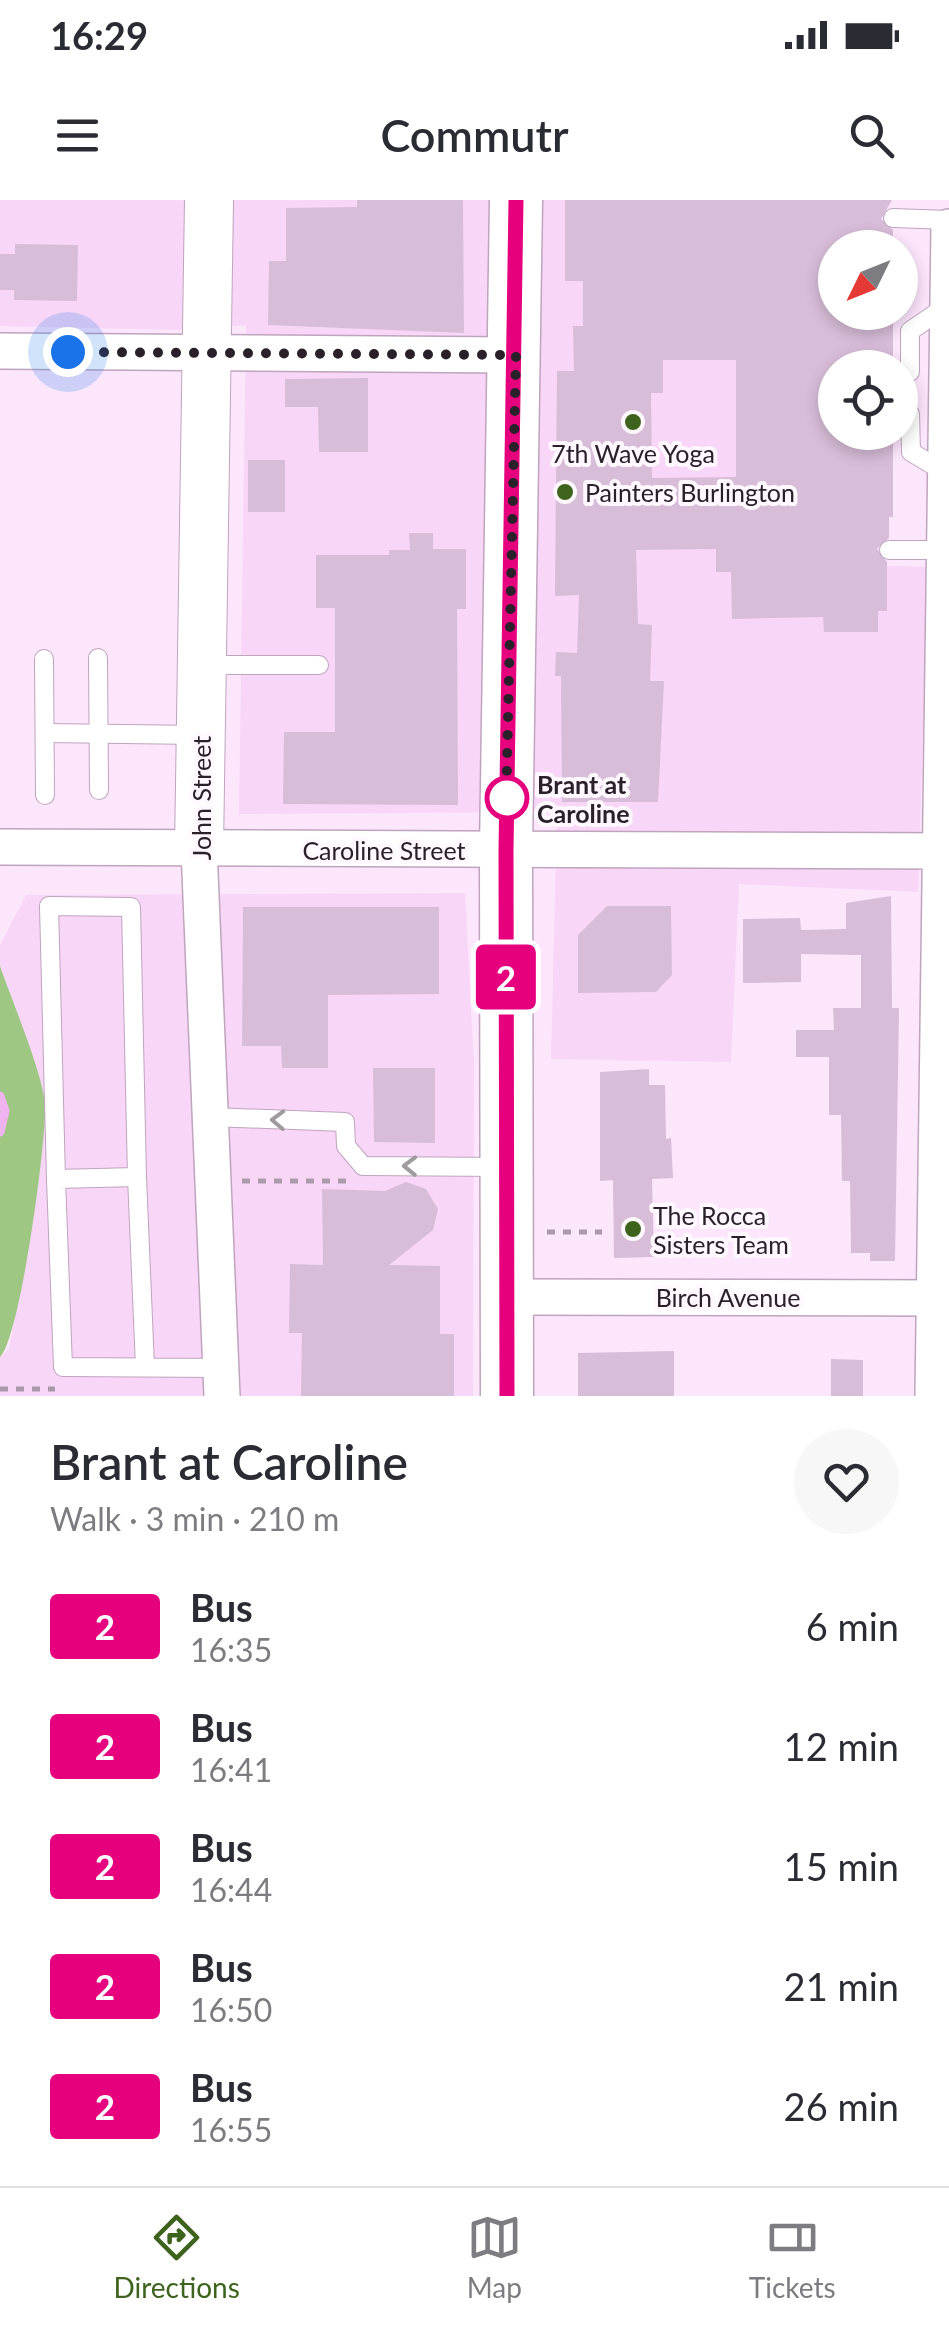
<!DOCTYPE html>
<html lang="en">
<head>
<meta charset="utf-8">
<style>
  :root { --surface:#fff; --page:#f7f7f7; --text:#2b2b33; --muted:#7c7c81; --line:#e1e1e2; --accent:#3d631d }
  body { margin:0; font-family:Lato,sans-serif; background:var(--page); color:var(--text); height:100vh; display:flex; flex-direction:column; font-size:38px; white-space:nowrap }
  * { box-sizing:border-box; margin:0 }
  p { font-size:32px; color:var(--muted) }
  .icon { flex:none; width:55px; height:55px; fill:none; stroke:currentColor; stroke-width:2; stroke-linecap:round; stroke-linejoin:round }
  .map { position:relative; height:1196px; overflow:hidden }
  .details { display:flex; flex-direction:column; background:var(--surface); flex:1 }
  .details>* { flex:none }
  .badge { padding:0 20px; border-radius:8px; font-size:35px; line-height:65px }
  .needle { width:65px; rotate:227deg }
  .buttons { position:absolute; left:818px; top:30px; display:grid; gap:20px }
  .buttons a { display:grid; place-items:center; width:100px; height:100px; border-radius:50%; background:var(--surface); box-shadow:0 5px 15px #0003; font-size:50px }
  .you { position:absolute; width:50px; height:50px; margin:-25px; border:8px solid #fff; border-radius:50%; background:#1a73e8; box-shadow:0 0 0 15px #1a73e833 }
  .map>.badge { position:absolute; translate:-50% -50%; box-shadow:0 0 0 5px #fff }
  .round { display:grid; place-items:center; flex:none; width:105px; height:105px; border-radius:52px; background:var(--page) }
  .head { display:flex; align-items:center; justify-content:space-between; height:170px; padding:0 50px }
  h1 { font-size:48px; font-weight:600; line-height:75px }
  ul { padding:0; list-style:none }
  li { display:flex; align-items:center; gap:30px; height:120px; padding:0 50px }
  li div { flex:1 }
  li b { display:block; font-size:38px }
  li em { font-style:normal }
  li .badge { min-width:110px; font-weight:700; text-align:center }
  .status { display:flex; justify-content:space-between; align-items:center; height:70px; padding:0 50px; background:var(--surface); direction:ltr }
  .status svg { height:28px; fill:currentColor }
  header { display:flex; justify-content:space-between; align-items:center; height:130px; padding:0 50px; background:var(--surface); font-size:45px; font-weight:600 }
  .dock { display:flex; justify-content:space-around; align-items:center; height:140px; border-top:2px solid var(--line); background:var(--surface); font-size:28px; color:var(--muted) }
  .dock a { display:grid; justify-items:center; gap:5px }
  .dock .current { color:var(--accent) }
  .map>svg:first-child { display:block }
  .built { fill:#f8d6f8 }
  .forest { fill:#9fc784 }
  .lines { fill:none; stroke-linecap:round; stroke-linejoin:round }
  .stream { stroke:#efb4ef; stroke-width:9 }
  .building { fill:#d8bdd8; fill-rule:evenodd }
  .lane-casing { stroke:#bfa4be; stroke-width:20 }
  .street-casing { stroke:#bfa4be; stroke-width:38 }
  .secondary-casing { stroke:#bfa4be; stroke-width:50 }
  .primary-casing { stroke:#bfa4be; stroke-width:55 }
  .path { stroke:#a9a; stroke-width:5; stroke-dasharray:8 8; stroke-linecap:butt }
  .lane { stroke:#fff; stroke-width:18 }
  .street { stroke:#fff; stroke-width:35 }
  .secondary { stroke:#fff; stroke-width:48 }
  .primary { stroke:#fff; stroke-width:52 }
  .oneway { stroke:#9f9b9f }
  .line-casing { stroke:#fff; stroke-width:22 }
  .line { stroke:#e6007e; stroke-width:15 }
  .walk { stroke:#2a202a; stroke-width:10; stroke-dasharray:0 18 }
  .poi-dot { fill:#3d631d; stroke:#fff9ff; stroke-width:4 }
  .stop-dot { fill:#fff; stroke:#e6007e; stroke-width:5 }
  .labels { text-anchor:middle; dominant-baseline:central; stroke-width:8; stroke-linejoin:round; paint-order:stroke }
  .poi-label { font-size:25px; fill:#2a202a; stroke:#fff9ff; text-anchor:start }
  .stop-label { font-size:25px; font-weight:bold; fill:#2a202a; stroke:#fff9ff; text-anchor:start }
  .street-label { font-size:25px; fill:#2a202a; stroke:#fff9ff }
</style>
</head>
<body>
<div class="status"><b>16:29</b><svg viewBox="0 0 49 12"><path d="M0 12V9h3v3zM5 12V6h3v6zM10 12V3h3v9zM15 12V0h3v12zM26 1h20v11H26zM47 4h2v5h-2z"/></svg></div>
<header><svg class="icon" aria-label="menu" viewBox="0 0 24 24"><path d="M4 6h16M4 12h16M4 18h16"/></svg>Commutr<svg class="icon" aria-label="search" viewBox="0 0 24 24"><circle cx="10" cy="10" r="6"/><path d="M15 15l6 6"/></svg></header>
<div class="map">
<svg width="949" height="1196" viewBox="0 0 949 1196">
  <rect width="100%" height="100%" fill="#fce6fc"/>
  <g class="built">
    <polygon points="0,0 800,0 740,78 734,361 928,367 918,692 739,684 731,862 551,859 557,612 239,614 246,125 180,130 0,126"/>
    <polygon points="465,693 474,865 473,1196 0,1196 0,1157 9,1149 22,1080 45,902 0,766 0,745 26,695"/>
  </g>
  <path class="forest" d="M0,766C11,798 43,874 45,904C47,939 20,1139 0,1157Z"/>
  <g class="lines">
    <polyline class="stream" points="0,896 5,911 0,932"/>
  </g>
  <g class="building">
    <polygon points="357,0 463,0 464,133 268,125 269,61 286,61 286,8 357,7"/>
    <path d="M565,0H892L881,19L893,30V48H835V112H893V168H835V232H893V317H889V338L877,349L887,362V411H878V432H824L823,417L732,419L731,372H716V349L636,350L638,424L652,425L650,481H664L658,602H562L561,476H555L556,452L577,453L579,395L555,396L557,171H574L573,126H583V81H565ZM663,160H736V277L652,278L651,193H663Z"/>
    <polygon points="15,44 78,45 77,101 14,100 14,90 0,90 0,54 15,54"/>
    <polygon points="368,178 368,252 319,252 318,207 285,207 285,179"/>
    <rect x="248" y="260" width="37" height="52"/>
    <polygon points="409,333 433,333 433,349 466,349 466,409 457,409 458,605 283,604 284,532 335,532 335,408 316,408 316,355 389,355 389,350 410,350"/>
    <polygon points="891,696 892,808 899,808 895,1061 870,1061 870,1053 851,1053 850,981 842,981 841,915 829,915 829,857 796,857 796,830 834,830 833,808 861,808 861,755 801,754 801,782 743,783 743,719 800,718 801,730 846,729 846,703"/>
    <polygon points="607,706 671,706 672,775 656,792 578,793 578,735"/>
    <polygon points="243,707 439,707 439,794 328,795 328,868 282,868 281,846 242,846"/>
    <polygon points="373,868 435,868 435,943 374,942"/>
    <polygon points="649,869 649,885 665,885 666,939 671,938 673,978 652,979 654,1057 614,1058 613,980 600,981 600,872"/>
    <polygon points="406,982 426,989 438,1009 433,1030 389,1065 440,1066 440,1134 454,1134 454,1196 301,1196 302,1133 289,1133 290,1064 323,1065 322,989 385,991"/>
    <polygon points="674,1151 674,1196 578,1196 578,1153"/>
    <polygon points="831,1159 863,1160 863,1196 831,1196"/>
  </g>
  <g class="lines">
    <defs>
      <g id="lane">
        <polyline points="893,18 949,20"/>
        <polyline points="910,172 910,131 948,105"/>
        <polyline points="910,214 911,252 946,273"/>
        <polyline points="889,350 946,350"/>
        <polyline points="98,458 99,590"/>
        <polyline points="44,459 45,595"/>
        <polyline points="204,465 319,465"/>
        <polyline points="45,533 199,535"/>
        <polyline points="211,917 345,922 346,946 363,966 503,967"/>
        <polyline points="56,979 49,706 131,707 137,977"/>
        <polyline points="145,1167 137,977 56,979 63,1167 222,1168"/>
      </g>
      <g id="street">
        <polyline points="0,151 515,155"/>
        <polyline points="0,647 949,651"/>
        <polyline points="199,649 222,1196"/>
        <polyline points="507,1097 949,1098"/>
        <polyline points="933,1196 949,27"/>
      </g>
      <polyline id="secondary" points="199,649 209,0"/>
      <polyline id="primary" points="507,1196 506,651 516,0"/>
    </defs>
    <use href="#lane" class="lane-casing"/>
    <use href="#street" class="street-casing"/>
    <use href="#secondary" class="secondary-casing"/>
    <use href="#primary" class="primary-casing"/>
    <g class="path">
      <polyline points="242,981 346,981"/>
      <polyline points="547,1032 602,1032"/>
      <polyline points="0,1189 55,1189"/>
    </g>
    <use href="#lane" class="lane"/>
    <use href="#street" class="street"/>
    <use href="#secondary" class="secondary"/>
    <use href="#primary" class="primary"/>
  </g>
  <defs><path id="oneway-chevron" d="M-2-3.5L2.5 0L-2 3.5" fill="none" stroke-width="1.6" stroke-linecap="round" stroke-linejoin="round" transform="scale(2.5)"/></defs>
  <g class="oneway">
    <use href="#oneway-chevron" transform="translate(278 920) rotate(-178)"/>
    <use href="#oneway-chevron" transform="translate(410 966) rotate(-179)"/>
  </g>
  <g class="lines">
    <defs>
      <polyline id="line" points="507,1196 506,651 516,0"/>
    </defs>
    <use href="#line" class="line-casing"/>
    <use href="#line" class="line"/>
    <polyline class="walk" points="68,152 516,155 506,610 507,598"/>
  </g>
  <g class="poi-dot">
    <circle cx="633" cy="222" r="10"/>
    <circle cx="565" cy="292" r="10"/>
    <circle cx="633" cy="1029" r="10"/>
  </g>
  <circle class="stop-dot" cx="507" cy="598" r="20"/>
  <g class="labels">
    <g class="poi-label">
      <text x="633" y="253" text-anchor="middle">7th Wave Yoga</text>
      <text x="585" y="292">Painters Burlington</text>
      <text x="653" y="1015">The Rocca<tspan x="653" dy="29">Sisters Team</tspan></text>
    </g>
    <g class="stop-label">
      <text x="537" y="584">Brant at<tspan x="537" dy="29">Caroline</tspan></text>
    </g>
    <g class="street-label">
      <text transform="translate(201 598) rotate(-90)">John Street</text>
      <text x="384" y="650">Caroline Street</text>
      <text x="728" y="1097">Birch Avenue</text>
    </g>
  </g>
</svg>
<div class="buttons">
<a><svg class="needle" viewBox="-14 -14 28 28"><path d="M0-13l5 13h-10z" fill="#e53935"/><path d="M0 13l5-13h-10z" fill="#7c7c81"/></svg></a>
<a><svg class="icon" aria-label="locate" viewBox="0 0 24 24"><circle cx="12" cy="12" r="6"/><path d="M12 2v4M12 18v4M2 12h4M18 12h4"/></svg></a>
</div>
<div class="you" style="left:68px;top:152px"></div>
<b class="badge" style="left:506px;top:777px;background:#e6007e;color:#fff">2</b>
</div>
<section class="details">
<div class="head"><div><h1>Brant at Caroline</h1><p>Walk · 3 min · 210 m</p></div><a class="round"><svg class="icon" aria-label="heart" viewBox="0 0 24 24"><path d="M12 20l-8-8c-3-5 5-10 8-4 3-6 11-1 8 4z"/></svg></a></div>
<ul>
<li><span class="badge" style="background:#e6007e;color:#fff">2</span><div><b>Bus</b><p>16:35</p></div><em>6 min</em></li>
<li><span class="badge" style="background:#e6007e;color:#fff">2</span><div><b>Bus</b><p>16:41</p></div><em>12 min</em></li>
<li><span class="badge" style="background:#e6007e;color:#fff">2</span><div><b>Bus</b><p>16:44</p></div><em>15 min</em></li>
<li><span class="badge" style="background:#e6007e;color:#fff">2</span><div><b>Bus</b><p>16:50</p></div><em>21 min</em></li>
<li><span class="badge" style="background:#e6007e;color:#fff">2</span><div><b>Bus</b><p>16:55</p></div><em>26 min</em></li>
</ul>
</section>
<nav class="dock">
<a class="current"><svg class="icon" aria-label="directions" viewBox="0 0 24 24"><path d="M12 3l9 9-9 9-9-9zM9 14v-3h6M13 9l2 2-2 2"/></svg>Directions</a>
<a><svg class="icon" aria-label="map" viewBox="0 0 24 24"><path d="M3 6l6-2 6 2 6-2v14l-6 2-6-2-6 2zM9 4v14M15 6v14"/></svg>Map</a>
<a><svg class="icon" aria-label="tickets" viewBox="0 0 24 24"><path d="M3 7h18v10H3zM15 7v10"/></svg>Tickets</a>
</nav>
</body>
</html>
